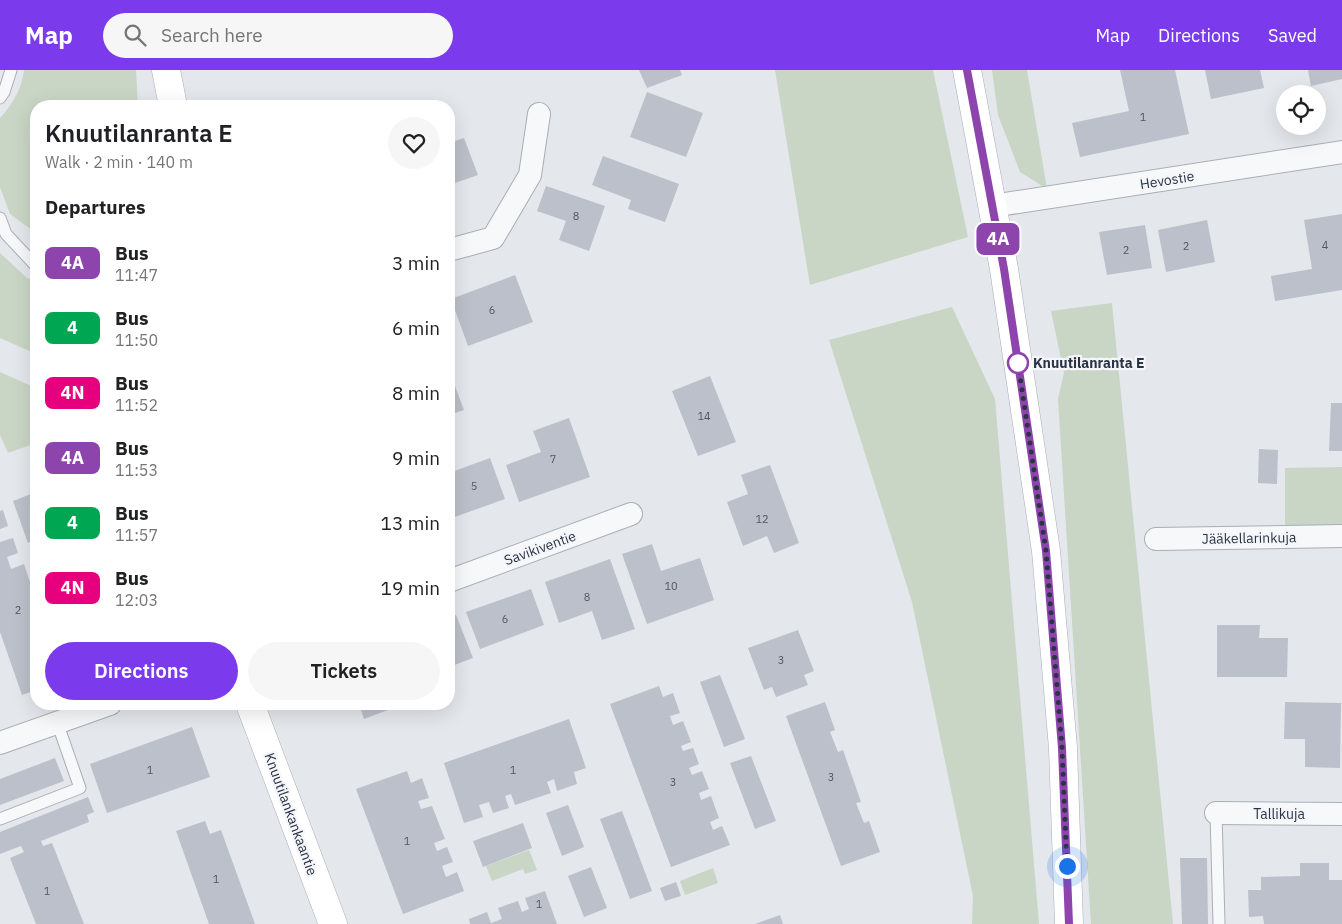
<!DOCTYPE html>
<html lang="en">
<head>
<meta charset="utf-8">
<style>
  :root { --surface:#fff; --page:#f6f6f6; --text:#202124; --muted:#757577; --accent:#7c3aed }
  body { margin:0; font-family:"IBM Plex Sans",sans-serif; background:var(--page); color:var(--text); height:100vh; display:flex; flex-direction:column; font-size:19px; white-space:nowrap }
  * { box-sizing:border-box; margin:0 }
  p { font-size:16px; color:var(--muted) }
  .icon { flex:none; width:28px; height:28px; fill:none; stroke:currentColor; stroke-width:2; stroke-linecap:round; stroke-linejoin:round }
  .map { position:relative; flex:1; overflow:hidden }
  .panel { position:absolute; left:30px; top:30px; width:425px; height:610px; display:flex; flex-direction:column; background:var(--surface); border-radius:20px; box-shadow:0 5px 20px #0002 }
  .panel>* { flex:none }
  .badge { padding:0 10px; border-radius:8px; font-size:18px; line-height:32px }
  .controls { position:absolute; left:1276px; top:15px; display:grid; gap:10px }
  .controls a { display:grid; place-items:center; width:50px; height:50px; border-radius:50%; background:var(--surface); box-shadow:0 5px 20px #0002; font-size:25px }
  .you { position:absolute; width:25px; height:25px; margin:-12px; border:4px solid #fff; border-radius:50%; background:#1a73e8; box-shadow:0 0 0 8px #1a73e833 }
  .map>.badge { position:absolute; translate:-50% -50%; box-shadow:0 0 0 2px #fff }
  h2 { padding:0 15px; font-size:19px; line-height:45px }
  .round { display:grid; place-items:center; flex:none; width:52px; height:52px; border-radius:26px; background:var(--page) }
  .overview { display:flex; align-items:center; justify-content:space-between; height:85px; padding:0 15px }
  h1 { font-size:24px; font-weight:600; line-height:38px }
  .action { display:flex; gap:10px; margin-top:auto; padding:10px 15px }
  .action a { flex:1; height:58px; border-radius:30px; background:var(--accent); color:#fff; font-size:20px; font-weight:600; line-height:58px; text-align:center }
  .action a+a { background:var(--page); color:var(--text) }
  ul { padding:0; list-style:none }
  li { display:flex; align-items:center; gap:15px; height:65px; padding:0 15px }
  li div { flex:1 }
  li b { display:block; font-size:19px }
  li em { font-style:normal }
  li .badge { min-width:55px; font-weight:700; text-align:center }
  header { display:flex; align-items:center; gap:30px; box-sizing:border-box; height:70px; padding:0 25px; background:var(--accent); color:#fff }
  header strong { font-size:24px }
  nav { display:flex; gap:28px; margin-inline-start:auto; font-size:18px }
  .search { width:350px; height:45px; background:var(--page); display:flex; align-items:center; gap:12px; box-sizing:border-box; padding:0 18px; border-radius:28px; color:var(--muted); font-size:19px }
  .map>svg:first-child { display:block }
  .green { fill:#c9d6c5 }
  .building { fill:#bbc0ca }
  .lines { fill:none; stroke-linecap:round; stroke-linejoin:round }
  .lane-casing { stroke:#a9aeb7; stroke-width:13 }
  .street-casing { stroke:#a9aeb7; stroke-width:24 }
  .secondary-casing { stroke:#a9aeb7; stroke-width:29 }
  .lane { stroke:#f7f8fa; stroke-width:11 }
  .street { stroke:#f7f8fa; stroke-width:22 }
  .secondary { stroke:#fff; stroke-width:28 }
  .line-casing { stroke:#fff; stroke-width:11 }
  .line { stroke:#8e44ad; stroke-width:8 }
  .walk { stroke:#2b3445; stroke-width:5; stroke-dasharray:0 9 }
  .stop-dot { fill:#fff; stroke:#8e44ad; stroke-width:2.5 }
  .labels { text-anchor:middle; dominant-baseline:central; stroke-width:4.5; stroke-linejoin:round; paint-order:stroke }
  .number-label { font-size:11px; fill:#4f5766 }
  .street-label { font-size:14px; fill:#2b3445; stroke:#f4f6f9 }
  .stop-label { font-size:14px; font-weight:bold; fill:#2b3445; stroke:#f4f6f9; text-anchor:start }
</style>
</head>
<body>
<header>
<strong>Map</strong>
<div class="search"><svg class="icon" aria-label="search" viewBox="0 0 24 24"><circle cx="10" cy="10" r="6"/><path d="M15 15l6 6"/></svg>Search here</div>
<nav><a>Map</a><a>Directions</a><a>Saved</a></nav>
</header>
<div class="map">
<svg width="1342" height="854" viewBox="0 0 1342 854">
  <rect width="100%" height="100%" fill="#e4e7ec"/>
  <g class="green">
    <path d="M24,0H136L138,36H36V163L10,144L0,117V48C12,35 22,19 24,0Z"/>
    <polygon points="775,0 933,0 968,167 810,215"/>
    <polygon points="992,0 1027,0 1047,119 1020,102 998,45"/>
    <polygon points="0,183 27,208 36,210 36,284 0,268"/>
    <polygon points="1112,233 1173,854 1091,854 1058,329 1064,303 1051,241"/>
    <polygon points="952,237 995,329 1039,854 972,854 973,826 912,532 829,270"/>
    <polygon points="0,302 36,318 36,373 8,383 0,365"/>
    <polygon points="1342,397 1342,455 1285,455 1285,398"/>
    <polygon points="529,780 537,800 525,804 523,799 492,811 486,796"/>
    <polygon points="713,798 718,813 685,825 680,811"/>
  </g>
  <g class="building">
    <polygon points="639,0 680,0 682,5 647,18"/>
    <polygon points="1120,0 1175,0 1189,64 1080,87 1072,53 1129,41"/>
    <polygon points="1205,0 1260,0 1264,18 1211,29"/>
    <polygon points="1308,0 1342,0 1342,9 1311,16"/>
    <polygon points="647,22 703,43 686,87 630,67"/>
    <polygon points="464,68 478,105 449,115 449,73"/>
    <polygon points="603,86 679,114 665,152 628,139 631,130 592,115"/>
    <polygon points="546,116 605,136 589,181 559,170 566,151 537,141"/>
    <polygon points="1342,144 1342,220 1275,231 1271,206 1312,199 1304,150"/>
    <polygon points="1207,150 1215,192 1166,202 1158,160"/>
    <polygon points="1145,155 1152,198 1107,205 1099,162"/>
    <polygon points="515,205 533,252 468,276 451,229"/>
    <polygon points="449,300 464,340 449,345"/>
    <polygon points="710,306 736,372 698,386 672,321"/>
    <polygon points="1331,333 1342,333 1342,381 1329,381"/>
    <polygon points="569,348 590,407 519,432 506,395 541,382 533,361"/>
    <polygon points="1259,379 1278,380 1277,414 1258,413"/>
    <polygon points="490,388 505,429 449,449 449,403"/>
    <polygon points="770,395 799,473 774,483 767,466 743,476 727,432 748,424 741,405"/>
    <polygon points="36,422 36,470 28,473 13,431"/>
    <polygon points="3,440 8,456 0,459 0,441"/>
    <polygon points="13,468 18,483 7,487 11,499 24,494 32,518 36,517 36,620 22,625 0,562 0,472"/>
    <polygon points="652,474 661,501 700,488 714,530 647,554 622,484"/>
    <polygon points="610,489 635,559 602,570 592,541 559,553 545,512"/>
    <polygon points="531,519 544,555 480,579 466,542"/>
    <polygon points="456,545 473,588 449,597 449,548"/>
    <polygon points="1217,555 1260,555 1259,568 1288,568 1287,607 1217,607"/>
    <polygon points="798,560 814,601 804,605 808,615 776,627 772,617 764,620 748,578"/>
    <polygon points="720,605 745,669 724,677 700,612"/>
    <polygon points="659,616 663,627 673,623 680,643 670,646 673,655 683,651 691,672 681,676 683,681 693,678 699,694 689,698 692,705 702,701 709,719 699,723 701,730 711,726 719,748 710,752 713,760 722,756 730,775 671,797 610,634"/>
    <polygon points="825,632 835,660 830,662 838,682 843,680 861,732 856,733 864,753 869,751 880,782 841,796 786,646"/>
    <polygon points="1285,632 1341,633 1340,698 1305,697 1305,669 1284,669"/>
    <polygon points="359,634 404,634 364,649"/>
    <polygon points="569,649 586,698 574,702 577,714 557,721 554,709 547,712 551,723 515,735 511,724 505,726 509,738 493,743 489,732 479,735 483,747 464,753 444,693"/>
    <polygon points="192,657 210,707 107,743 90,694"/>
    <polygon points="751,686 776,751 755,759 730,693"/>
    <polygon points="55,688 64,711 0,735 0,709"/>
    <polygon points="407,701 411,713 422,708 429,728 418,731 421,739 432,736 445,769 434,773 437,781 447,777 453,792 442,796 446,807 457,802 464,821 403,844 356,719"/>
    <polygon points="88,727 94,742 87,745 89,752 41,771 43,776 52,773 84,854 36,854 10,788 24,782 21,776 0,784 0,762"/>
    <polygon points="568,735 584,777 562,786 546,743"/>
    <polygon points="622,741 652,821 630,829 600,749"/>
    <polygon points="205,751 210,764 221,760 255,854 209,854 176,761"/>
    <polygon points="523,753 532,778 483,797 473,771"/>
    <polygon points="1180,788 1207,788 1208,854 1182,854"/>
    <polygon points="1300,793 1329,793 1329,810 1342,810 1342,854 1264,854 1263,846 1249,847 1248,820 1261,820 1261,807 1300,806"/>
    <polygon points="591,797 607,838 584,847 568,806"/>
    <polygon points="676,812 681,826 665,831 660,818"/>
    <polygon points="545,821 557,854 470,854 469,849 487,842 491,853 502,849 498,838 518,831 522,842 529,839 525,828"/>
    <polygon points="780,845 783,854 755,854"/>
  </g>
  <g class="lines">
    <defs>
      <g id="lane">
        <polyline points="0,28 4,22 11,0"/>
        <polyline points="0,148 6,164 36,196"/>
        <polyline points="1216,743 1219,854"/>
        <polyline points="0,749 80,718 57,652"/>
      </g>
      <g id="street">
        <polyline points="992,136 1342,82"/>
        <polyline points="449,180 493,168 530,105 539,44"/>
        <polyline points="1156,469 1342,466"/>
        <polyline points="449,511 631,444"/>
        <polyline points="0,673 110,634"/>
        <polyline points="1216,743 1342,744"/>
      </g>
      <g id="secondary">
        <polyline points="166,0 173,36"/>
        <polyline points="967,0 1004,199 1046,481 1063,678 1069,854"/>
        <polyline points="250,634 333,854"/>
      </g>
    </defs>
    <use href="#lane" class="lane-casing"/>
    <use href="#street" class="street-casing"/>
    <use href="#secondary" class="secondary-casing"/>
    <use href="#lane" class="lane"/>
    <use href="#street" class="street"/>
    <use href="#secondary" class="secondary"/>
  </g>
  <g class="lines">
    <defs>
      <polyline id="line" points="967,0 1004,199 1046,481 1062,678 1069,854"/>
    </defs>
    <use href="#line" class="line-casing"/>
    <use href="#line" class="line"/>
    <polyline class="walk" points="1018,293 1046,481 1062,678 1067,796"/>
  </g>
  <circle class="stop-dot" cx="1018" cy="293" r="10"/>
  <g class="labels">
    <g class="number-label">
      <text x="1143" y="47">1</text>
      <text x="576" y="146">8</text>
      <text x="1325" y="175">4</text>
      <text x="1186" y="176">2</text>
      <text x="1126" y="180">2</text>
      <text x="492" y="240">6</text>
      <text x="704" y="346">14</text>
      <text x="553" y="389">7</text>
      <text x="474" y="416">5</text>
      <text x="762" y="449">12</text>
      <text x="671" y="516">10</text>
      <text x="587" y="527">8</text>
      <text x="18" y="540">2</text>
      <text x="505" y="549">6</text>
      <text x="781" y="590">3</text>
      <text x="150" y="700">1</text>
      <text x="513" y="700">1</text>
      <text x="831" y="707">3</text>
      <text x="673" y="712">3</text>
      <text x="407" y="771">1</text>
      <text x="216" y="809">1</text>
      <text x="47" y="821">1</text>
      <text x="539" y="834">1</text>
    </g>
    <g class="street-label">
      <text transform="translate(1167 110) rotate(-9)">Hevostie</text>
      <text transform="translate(1249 468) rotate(-1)">Jääkellarinkuja</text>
      <text transform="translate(540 478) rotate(-20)">Savikiventie</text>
      <text transform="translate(291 744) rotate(70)">Knuutilankankaantie</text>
      <text x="1279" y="744">Tallikuja</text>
    </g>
    <g class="stop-label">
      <text x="1033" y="293">Knuutilanranta E</text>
    </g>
  </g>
</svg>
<div class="controls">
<a><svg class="icon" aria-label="locate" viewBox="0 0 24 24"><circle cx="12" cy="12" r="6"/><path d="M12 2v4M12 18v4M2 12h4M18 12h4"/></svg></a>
</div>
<div class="you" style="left:1067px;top:796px"></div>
<b class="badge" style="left:998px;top:169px;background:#8e44ad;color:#fff">4A</b>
<section class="panel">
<div class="overview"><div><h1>Knuutilanranta E</h1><p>Walk · 2 min · 140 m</p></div><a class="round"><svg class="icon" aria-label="heart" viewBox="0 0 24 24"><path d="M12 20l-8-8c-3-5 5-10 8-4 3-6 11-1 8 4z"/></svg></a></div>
<h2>Departures</h2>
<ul>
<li><span class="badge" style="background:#8e44ad;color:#fff">4A</span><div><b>Bus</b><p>11:47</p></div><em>3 min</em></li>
<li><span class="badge" style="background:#00a651;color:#fff">4</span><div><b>Bus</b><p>11:50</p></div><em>6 min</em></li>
<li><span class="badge" style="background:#e6007e;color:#fff">4N</span><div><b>Bus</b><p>11:52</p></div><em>8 min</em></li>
<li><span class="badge" style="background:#8e44ad;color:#fff">4A</span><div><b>Bus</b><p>11:53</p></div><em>9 min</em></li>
<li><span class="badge" style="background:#00a651;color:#fff">4</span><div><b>Bus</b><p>11:57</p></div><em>13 min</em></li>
<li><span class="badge" style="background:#e6007e;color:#fff">4N</span><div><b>Bus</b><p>12:03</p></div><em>19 min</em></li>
</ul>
<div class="action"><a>Directions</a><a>Tickets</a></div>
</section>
</div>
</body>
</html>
